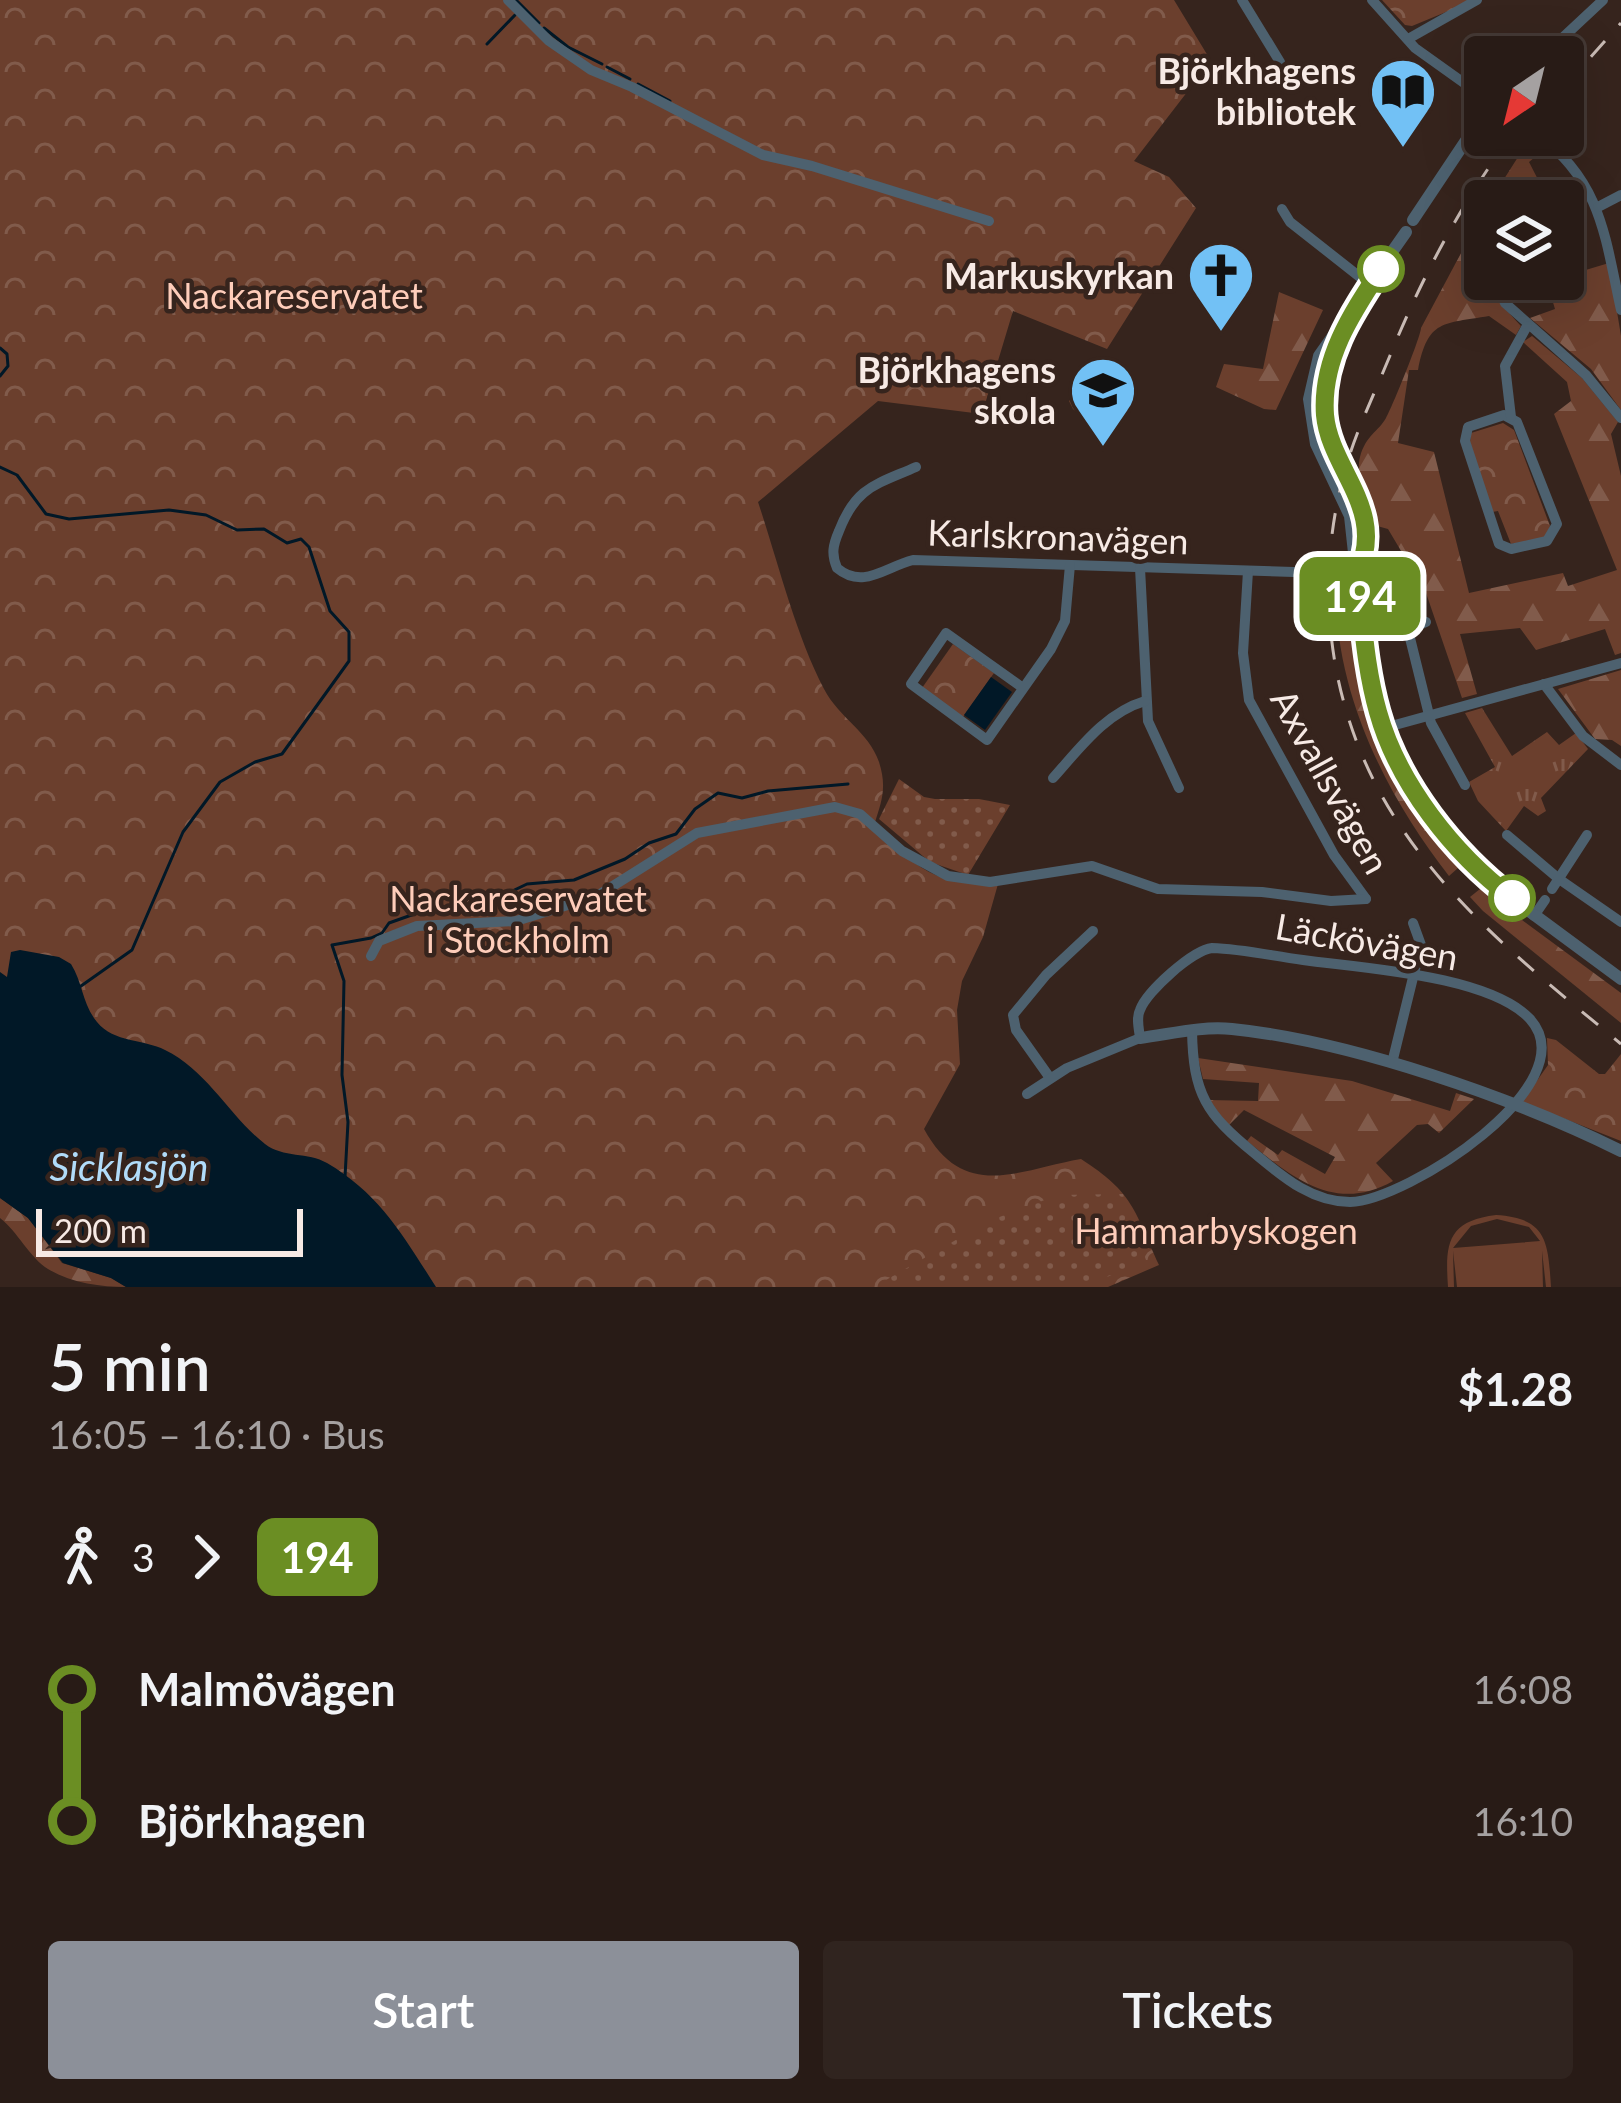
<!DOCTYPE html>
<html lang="en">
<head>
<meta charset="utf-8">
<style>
  :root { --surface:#281b16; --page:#30241f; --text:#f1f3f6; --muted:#a5a1a1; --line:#443935; --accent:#8c9099 }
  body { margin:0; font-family:Lato,sans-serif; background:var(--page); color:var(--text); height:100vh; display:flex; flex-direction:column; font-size:45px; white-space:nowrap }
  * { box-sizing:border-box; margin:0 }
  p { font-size:39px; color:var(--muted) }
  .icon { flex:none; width:66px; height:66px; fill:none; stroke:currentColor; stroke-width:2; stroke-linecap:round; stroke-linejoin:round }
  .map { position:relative; height:1287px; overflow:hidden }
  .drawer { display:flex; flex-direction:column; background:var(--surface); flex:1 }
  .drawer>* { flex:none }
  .badge { padding:0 24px; border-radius:18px; font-size:42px; line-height:78px }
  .needle { width:78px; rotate:215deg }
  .tools { position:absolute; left:1464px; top:36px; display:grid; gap:24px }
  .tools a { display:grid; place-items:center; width:120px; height:120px; border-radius:12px; background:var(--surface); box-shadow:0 12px 48px #0002,0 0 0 3px var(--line); font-size:60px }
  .scale { position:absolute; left:36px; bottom:30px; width:267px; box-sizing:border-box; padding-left:12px; border:6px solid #f7eae5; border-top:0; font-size:33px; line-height:42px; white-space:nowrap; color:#f7eae5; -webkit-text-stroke:9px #36241d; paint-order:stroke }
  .map>.badge { position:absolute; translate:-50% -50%; box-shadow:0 0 0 6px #fff }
  .legs { display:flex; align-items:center; gap:18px; height:132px; padding:0 48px; font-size:39px }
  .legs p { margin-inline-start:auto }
  .overview { display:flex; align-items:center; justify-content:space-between; height:204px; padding:0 48px }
  h1 { font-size:66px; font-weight:600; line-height:90px }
  .primary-button { display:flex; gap:24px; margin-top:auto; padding:24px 48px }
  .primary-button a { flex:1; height:138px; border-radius:12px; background:var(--accent); color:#fff; font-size:48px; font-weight:600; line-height:138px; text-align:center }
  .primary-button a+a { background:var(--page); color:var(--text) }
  ul { padding:0 48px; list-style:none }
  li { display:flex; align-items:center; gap:42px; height:132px; font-size:45px }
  li i { display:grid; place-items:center; width:18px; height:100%; margin:0 15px; background:currentColor }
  li i::after { content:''; width:30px; height:30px; margin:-15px; border:9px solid; border-radius:50%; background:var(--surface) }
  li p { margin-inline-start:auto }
  li:first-child i { background:linear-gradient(#0000 50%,currentColor 0) }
  li:last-child i { background:linear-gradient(currentColor 50%,#0000 0) }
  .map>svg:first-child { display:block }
  .grass { fill:url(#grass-tufts) }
  .forest { fill:url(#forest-firs) }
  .park { fill:url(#park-crowns) }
  .garden { fill:url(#garden-dots) }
  .pitch { fill:#6b3f2d; fill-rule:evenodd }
  .water { fill:#011827 }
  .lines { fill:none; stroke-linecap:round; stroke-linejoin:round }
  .stream { stroke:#011827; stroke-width:3 }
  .minor { stroke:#4d616f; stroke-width:10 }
  .tertiary { stroke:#4d616f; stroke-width:12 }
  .rail { stroke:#c9bbb5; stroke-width:3; stroke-dasharray:21 21; stroke-linecap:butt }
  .line-1-casing { stroke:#fff; stroke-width:27 }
  .line-1 { stroke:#6b8e23; stroke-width:18 }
  .stop-1-dot { fill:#fff; stroke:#6b8e23; stroke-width:6 }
  .labels { text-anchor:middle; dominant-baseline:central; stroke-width:9; stroke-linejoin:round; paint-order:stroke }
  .poi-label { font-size:36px; font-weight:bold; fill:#f7eae5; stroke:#36241d; text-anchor:end }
  .park-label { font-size:36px; fill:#fecdba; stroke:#36241d }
  .street-label { font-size:36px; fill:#f7eae5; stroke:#36241d }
  .water-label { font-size:39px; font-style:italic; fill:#b1dcfa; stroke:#36241d }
</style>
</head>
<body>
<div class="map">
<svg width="1621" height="1287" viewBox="0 0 1621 1287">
  <defs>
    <pattern id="grass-tufts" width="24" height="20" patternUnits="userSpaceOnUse" patternTransform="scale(3)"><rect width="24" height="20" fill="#6b3f2d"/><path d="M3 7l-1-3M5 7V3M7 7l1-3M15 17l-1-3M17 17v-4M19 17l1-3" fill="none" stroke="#815b4b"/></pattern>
    <pattern id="forest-firs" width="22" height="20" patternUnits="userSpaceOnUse" patternTransform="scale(3)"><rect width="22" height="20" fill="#6b3f2d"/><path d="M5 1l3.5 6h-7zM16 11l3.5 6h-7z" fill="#815b4b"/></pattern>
    <pattern id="park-crowns" width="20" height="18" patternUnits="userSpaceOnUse" patternTransform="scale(3)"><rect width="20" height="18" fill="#6b3f2d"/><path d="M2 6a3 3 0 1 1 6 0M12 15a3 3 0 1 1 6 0" fill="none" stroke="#815b4b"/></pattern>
    <pattern id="garden-dots" width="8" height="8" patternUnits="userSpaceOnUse" patternTransform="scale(3)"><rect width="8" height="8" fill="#6b3f2d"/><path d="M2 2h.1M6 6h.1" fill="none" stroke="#815b4b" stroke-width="1.8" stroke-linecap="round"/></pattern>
  </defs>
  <rect width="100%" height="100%" fill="#36241d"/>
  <polygon class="grass" points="1482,708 1512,756 1547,732 1559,745 1576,733 1588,749 1541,798 1546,811 1538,816 1524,806 1506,831 1478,801 1469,782 1495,767 1465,713"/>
  <g class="forest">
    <polygon points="1532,135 1546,148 1529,162 1549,201 1490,201"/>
    <polygon points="1563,224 1572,238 1570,248 1579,272 1609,263 1621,336 1621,410 1591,369 1530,318 1555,309 1546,279 1563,279"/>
    <path d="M1476,225L1485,232C1484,280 1488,291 1521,326L1516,335L1489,316C1443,324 1428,319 1418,370H1409L1398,443L1434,452L1469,593L1563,573L1568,586L1617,570L1554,414L1571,401L1567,382L1523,342L1532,336L1582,378L1618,422L1611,434L1621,476V653L1615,655L1605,629L1536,650L1520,628L1460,634L1477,694L1462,698L1425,590H1412L1410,566L1388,529L1370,524C1367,505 1355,476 1360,457C1366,435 1378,432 1386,418C1392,408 1421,336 1421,328Z"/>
    <polygon points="1279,292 1323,310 1276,410 1264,409 1216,387 1224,364 1263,369"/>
    <path d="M1336,586L1348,593C1356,694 1387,792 1458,868L1449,876C1385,794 1334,691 1336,586Z"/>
    <polygon points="1621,670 1621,746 1612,740 1595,739 1558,689"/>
    <polygon points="1480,889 1621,993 1621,1023 1483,911 1470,897"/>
    <path d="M1198,1058L1352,1081L1450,1111L1456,1093L1474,1099L1439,1133L1428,1124L1417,1125L1376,1163L1393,1181C1335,1214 1292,1177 1247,1141L1251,1136L1278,1155L1282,1150L1325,1174L1335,1157L1244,1110L1228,1126L1207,1100L1258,1101L1259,1083L1203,1079Z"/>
    <path d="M0,1198L28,1218L62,1263L111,1278L126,1287C101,1287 71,1283 48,1269C30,1258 18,1232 0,1218Z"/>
  </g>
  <g class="park">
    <path d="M0,0H1174L1211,61L1134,161L1169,177L1196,208L1107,349L1013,311L982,414L878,401L758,502C778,562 795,633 824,689C839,718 868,731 879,762C887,787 882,801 874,825C919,870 932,884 998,884L983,937L962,981L957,1010L960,1064L924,1129C964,1202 1018,1170 1081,1159C1134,1193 1134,1210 1159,1265L1108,1287H313L0,1074Z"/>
    <polygon points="1382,0 1475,0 1412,26 1405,25"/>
    <polygon points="1503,423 1514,430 1550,526 1546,538 1511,544 1498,511 1492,512 1470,442 1471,433"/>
    <polygon points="953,644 994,673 963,717 922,688"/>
    <polygon points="1547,1038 1556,1040 1599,1074 1605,1074 1621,1054 1621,1141 1522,1102 1548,1065"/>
  </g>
  <g class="garden">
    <polygon points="899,779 924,797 935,799 979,799 1010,805 968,875 930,862 879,819"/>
    <polygon points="1123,1194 1146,1260 1084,1287 888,1287 886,1280 989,1221 1058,1195"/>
  </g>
  <g class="pitch">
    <polygon points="1086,381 1126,416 1109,437 1073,409 1069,401"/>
    <path d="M1496,1215C1548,1218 1548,1243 1551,1287H1546L1542,1251L1543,1287H1457L1453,1251L1454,1287H1448C1445,1244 1447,1221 1496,1215ZM1497,1219L1529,1227L1540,1241L1453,1248L1471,1226Z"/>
  </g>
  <g class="water">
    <polygon points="991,677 1012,692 985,730 964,715"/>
    <path d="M20,950L59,957L71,964C83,983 82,1004 97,1022C114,1043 144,1039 165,1050C208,1071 229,1116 265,1144C283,1158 308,1152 327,1163C380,1194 404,1237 436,1287H126L111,1278L63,1263L28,1218L0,1198V972L7,977L11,952Z"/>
  </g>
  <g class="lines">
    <g class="stream">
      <polyline points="516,0 539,23"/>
      <polyline points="544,28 568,47 602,64"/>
      <polyline points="487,44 515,15"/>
      <polyline points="607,67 630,79"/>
      <polyline points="638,84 670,101"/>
      <polyline points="0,348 7,354 8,366 0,376"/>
      <polyline points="0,467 17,475 46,514 69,519 169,510 206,515 237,530 264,529 287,543 301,539 309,547 330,611 349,632 349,661 282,754 255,762 220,782 183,832 132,950 81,986"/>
      <polyline points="465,907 487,895 500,897 527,884 574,880 625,859 649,843 676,834 695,809 718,793 742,798 768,791 848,784"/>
      <polyline points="345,1177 348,1122 342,1075 344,981 332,945 371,938 382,933 389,923 434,907 450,911 455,908"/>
    </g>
    <g class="minor">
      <polyline points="508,0 549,41 591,70 632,87 763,155 812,166 989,221"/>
      <polyline points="1242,0 1280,62"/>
      <polyline points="1372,0 1415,48 1485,98"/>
      <polyline points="1408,39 1477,0"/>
      <polyline points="1542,57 1603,0"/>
      <path d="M1538,135C1602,182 1605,238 1621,310"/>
      <polyline points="1598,207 1621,195"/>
      <polyline points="1282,209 1290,222 1370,285"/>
      <polyline points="1494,279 1505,303 1586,375 1621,418"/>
      <polygon points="1504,415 1517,422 1557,524 1547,541 1511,549 1499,544 1465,441 1468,427"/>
      <polyline points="1511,417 1505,366 1527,326"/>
      <path d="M916,467C875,485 856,487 839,531C833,545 831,554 837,568C863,590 885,567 913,560L1357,574"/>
      <polyline points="1140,568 1148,721 1179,788"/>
      <polyline points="1248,571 1243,653 1249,700 1334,855 1366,899"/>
      <polyline points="1426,622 1408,630 1431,723 1465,785"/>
      <polyline points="1544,684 1583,736 1621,765"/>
      <polyline points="1023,688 946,633 911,684 987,740 1051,649 1065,621 1070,565"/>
      <polyline points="1384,728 1621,663"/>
      <path d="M1053,778C1080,748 1105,713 1145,701"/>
      <polyline points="1507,835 1559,879 1621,922"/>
      <polyline points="1552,889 1587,835"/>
      <polyline points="1534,916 1545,900"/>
      <polyline points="371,956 379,941 417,926 516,921 597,896 697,833 835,807 860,814 902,851 948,876 990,882 1092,866 1158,889 1262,892 1331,901 1366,899"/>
      <polyline points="1392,1063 1421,945 1413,923"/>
      <polyline points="1050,1078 1016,1030 1013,1015 1046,975 1093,931"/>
      <path d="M1027,1094L1067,1068L1140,1038C1139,1029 1136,1018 1140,1010C1147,991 1193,950 1212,948C1243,949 1272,956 1303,960C1360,968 1489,975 1530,1019C1589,1084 1406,1201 1350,1202C1311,1202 1282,1176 1254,1153C1206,1114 1193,1094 1192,1030"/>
    </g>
    <g class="tertiary">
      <polyline points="1413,220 1485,112"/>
      <polyline points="1406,232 1319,356 1309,399 1316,444 1350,516 1365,654 1378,713 1405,772 1456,847 1494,885 1621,979"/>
      <path d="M1345,329C1331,357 1321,389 1326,420C1334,473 1385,513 1358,572"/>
      <path d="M1140,1038C1171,1034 1201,1026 1232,1029C1351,1041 1514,1098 1621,1151"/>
    </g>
    <g class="rail">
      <polyline points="1563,88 1621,23"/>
      <path d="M1512,135C1461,203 1421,279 1389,358C1375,392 1359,425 1348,460C1310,584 1328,719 1401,827C1459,914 1542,978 1621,1044"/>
    </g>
  </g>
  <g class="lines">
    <defs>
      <path id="line-1" d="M1381,269C1352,313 1321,359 1325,415C1330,470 1388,510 1357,574C1363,621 1365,666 1378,712C1398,784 1454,854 1512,898"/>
    </defs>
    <use href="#line-1" class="line-1-casing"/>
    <use href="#line-1" class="line-1"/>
  </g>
  <defs>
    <symbol id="library-pin" viewBox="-11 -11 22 30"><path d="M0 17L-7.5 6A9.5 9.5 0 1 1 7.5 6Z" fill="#72c1f5" stroke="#36241d"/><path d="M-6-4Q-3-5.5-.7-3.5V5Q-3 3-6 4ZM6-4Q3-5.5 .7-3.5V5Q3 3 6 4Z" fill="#111"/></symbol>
    <symbol id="church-pin" viewBox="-11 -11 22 30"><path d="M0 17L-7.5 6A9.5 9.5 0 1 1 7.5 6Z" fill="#72c1f5" stroke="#36241d"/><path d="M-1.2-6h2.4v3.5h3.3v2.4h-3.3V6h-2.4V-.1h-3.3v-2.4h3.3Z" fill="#111"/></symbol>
    <symbol id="school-pin" viewBox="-11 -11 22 30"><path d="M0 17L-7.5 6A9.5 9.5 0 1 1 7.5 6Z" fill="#72c1f5" stroke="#36241d"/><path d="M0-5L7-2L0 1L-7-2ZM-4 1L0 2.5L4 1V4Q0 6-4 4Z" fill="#111"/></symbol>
  </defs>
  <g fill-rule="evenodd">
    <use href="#library-pin" x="1365" y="53" width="76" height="104"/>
    <use href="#church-pin" x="1183" y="237" width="76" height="104"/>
    <use href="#school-pin" x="1065" y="352" width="76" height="104"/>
  </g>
  <g class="stop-1-dot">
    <circle cx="1381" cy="269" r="21"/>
    <circle cx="1512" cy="898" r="21"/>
  </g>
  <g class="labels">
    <g class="poi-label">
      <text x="1356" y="70">Björkhagens<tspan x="1356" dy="41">bibliotek</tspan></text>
      <text x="1174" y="275">Markuskyrkan</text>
      <text x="1056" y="369">Björkhagens<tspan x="1056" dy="41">skola</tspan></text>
    </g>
    <g class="park-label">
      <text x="294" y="295">Nackareservatet</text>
      <text x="518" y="898">Nackareservatet<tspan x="518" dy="41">i Stockholm</tspan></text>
      <text x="1216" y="1230">Hammarbyskogen</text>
    </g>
    <g class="street-label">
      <text transform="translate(1058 536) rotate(2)">Karlskronavägen</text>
      <text transform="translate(1331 781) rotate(61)">Axvallsvägen</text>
      <text transform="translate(1367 941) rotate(10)">Läckövägen</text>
    </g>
    <g class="water-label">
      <text x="129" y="1166">Sicklasjön</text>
    </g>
  </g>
</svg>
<div class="tools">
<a><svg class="needle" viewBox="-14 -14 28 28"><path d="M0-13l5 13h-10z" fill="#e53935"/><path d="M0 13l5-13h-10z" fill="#a5a1a1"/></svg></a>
<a><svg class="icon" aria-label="layers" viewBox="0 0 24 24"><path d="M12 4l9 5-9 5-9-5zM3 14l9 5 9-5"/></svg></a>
</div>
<div class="scale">200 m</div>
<b class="badge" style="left:1360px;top:596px;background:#6b8e23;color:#fff">194</b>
</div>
<section class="drawer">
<div class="overview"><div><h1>5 min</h1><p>16:05 – 16:10 · Bus</p></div><b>$1.28</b></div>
<div class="legs"><svg class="icon" aria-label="walk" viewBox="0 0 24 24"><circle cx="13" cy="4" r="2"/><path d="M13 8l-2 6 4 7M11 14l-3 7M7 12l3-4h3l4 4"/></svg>3<svg class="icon" aria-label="forward" viewBox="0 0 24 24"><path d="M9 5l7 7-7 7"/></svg><b class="badge" style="background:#6b8e23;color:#fff">194</b></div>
<ul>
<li><i style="color:#6b8e23"></i><b>Malmövägen</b><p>16:08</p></li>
<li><i style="color:#6b8e23"></i><b>Björkhagen</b><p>16:10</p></li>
</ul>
<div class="primary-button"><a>Start</a><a>Tickets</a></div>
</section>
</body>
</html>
